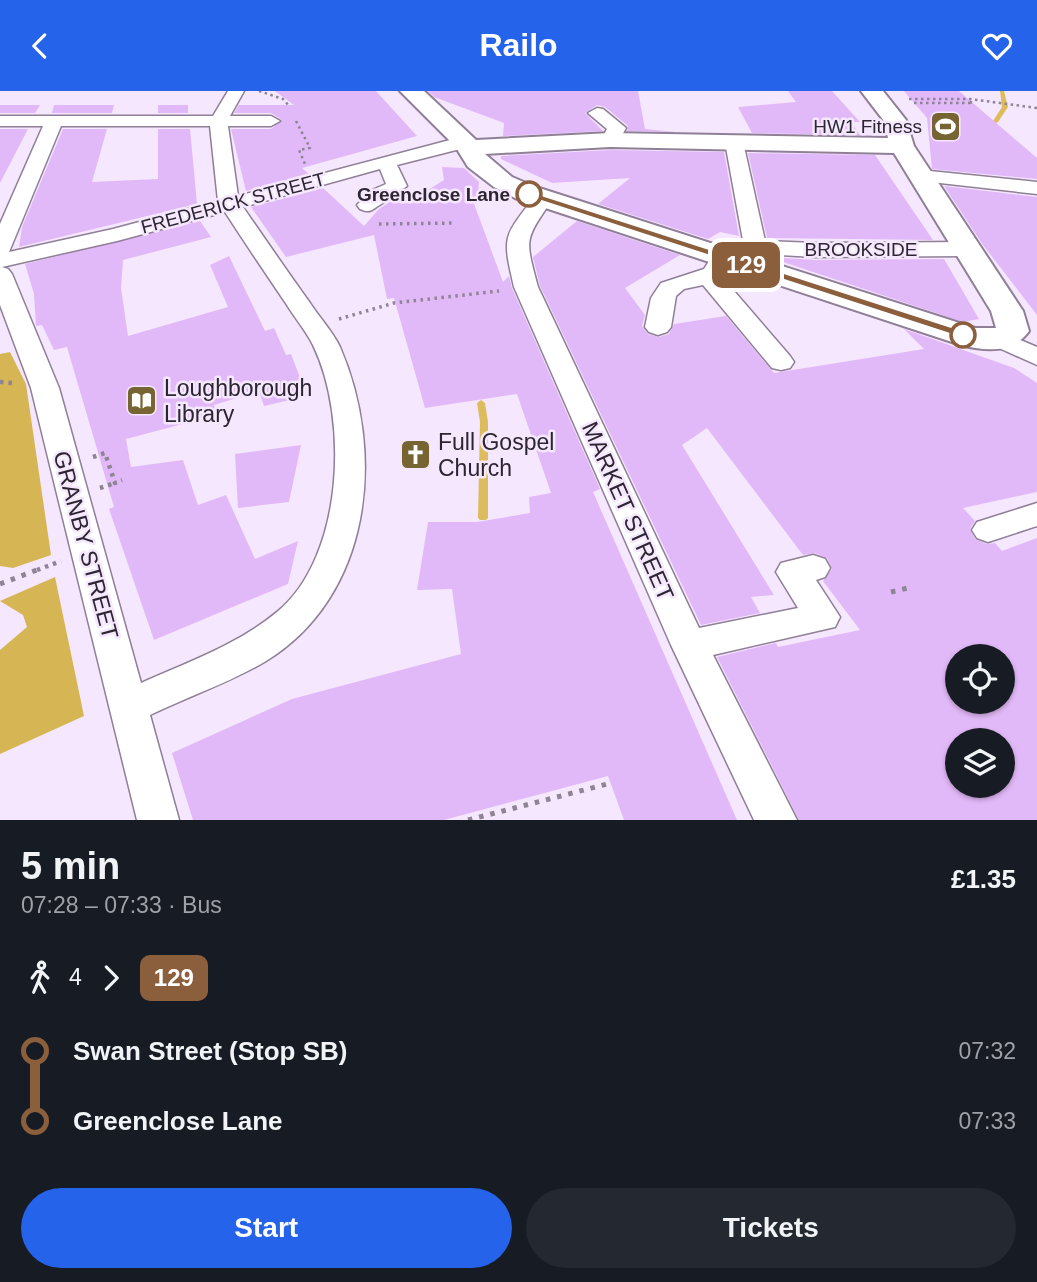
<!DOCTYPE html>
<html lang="en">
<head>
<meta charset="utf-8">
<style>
  :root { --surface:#171b24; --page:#242831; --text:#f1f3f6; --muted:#9ea1a6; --accent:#2563eb }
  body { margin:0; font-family:Arial,sans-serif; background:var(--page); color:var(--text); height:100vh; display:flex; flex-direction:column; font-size:26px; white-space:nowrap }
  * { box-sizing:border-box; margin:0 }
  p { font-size:23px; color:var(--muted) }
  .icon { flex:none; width:38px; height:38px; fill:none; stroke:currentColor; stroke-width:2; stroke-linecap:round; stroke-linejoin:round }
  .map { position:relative; height:729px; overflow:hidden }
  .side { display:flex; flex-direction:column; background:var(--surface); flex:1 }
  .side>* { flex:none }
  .badge { padding:0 14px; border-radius:10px; font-size:24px; line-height:46px }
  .fabs { position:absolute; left:945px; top:553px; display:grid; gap:14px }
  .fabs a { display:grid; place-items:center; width:70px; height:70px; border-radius:50%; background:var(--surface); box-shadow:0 2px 5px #0004; font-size:35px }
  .map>.badge { position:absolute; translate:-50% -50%; box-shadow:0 0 0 4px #fff }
  .legs { display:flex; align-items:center; gap:10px; height:77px; padding:0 21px; font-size:23px }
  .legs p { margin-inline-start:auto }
  .head { display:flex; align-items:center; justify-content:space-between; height:119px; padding:0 21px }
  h1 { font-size:38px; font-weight:700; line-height:52px }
  .cta { display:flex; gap:14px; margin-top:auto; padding:14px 21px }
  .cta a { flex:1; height:80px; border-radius:42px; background:var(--accent); color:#fff; font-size:28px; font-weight:700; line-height:80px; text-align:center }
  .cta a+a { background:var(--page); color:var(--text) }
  ul { padding:0 21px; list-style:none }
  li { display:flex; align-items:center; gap:24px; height:70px; font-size:26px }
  li i { display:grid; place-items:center; width:10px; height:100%; margin:0 9px; background:currentColor }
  li i::after { content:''; width:18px; height:18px; margin:-9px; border:5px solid; border-radius:50%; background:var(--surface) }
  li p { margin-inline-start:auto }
  li:first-child i { background:linear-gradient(#0000 50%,currentColor 0) }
  li:last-child i { background:linear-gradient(currentColor 50%,#0000 0) }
  header { display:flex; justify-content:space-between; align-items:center; height:91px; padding:0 21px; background:var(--accent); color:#fff; font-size:32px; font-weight:700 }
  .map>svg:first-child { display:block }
  .forest { fill:#d6b555 }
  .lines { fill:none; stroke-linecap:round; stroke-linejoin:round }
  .stream { fill:#ddbc5d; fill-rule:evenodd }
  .building { fill:#e2b9f8; fill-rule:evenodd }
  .minor-casing { stroke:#8f7f97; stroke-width:3 }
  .major-casing { stroke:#8f7f97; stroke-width:4 }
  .path-far3 { stroke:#8e8494; stroke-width:2.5; stroke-dasharray:2.5 3.5; stroke-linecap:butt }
  .path-far2 { stroke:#8e8494; stroke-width:3.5; stroke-dasharray:2.5 4.5; stroke-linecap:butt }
  .path-far1 { stroke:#8e8494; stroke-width:4.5; stroke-dasharray:3.5 5; stroke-linecap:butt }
  .path { stroke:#8e8494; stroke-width:5; stroke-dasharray:4.5 7; stroke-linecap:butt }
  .minor { fill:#fff; fill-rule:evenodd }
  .major { fill:#fff; fill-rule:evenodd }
  .line-1 { fill:#8b5e3c; stroke:#fff; stroke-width:2 }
  .stop-1-dot { fill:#fff; stroke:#8b5e3c; stroke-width:3.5 }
  .labels { text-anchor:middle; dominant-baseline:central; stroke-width:5; stroke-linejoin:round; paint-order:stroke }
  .far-poi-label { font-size:19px; fill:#2c2630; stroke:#f5e7fd; text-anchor:end }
  .far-stop-label { font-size:19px; font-weight:bold; fill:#2c2630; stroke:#f5e7fd; text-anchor:end }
  .far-street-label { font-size:19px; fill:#2c2630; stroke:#f5e7fd }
  .poi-label { font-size:23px; fill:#2c2630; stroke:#f5e7fd; text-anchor:start }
  .street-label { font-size:23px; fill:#2c2630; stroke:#f5e7fd }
</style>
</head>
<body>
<header><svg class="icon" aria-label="back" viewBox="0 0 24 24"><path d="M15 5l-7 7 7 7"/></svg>Railo<svg class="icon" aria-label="heart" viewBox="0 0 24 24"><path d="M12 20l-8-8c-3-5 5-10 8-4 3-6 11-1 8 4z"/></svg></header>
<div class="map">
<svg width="1037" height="729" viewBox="0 0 1037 729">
  <rect width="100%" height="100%" fill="#f5e7fd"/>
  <g class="forest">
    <polygon points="10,261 26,293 51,464 13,477 0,475 0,263"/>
    <polygon points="55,486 84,625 0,663 0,559 27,536 23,524 0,510"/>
  </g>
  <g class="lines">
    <g class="stream">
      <polygon points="1000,0 1004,0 1008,16 998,31 996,32 993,30 1002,16"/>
      <polygon points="481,309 485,312 488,331 488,427 486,429 480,429 478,427 480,331 477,312"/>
    </g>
  </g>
  <g class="building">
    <polygon points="275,0 376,0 417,45 302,77 309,83 246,100 231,38 271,38 282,29 271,22 234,22 239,14 294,14"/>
    <polygon points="428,0 638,0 645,38 677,41 627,40 628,35 605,16 597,14 585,22 603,40 503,45 504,32 434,6"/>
    <polygon points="788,0 832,0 860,31 851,31 860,44 752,42 738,16 796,11"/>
    <polygon points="904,0 959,0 1037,67 1037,88 932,78 927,27"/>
    <polygon points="0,14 40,14 35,22 0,22"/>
    <polygon points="54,14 114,14 112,22 52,22"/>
    <rect x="158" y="14" width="30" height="8"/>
    <polygon points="0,38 28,38 0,92"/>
    <polygon points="63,38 107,38 92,91 158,88 158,38 190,38 197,113 19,156 22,136"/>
    <polygon points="610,59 724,61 739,145 720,141 708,148 598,113 630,87 552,92 501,68 501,65"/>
    <polygon points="748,62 875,64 933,149 767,147"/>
    <polygon points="442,76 464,77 479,91 478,104 473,110 503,191 509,185 512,197 600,398 593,401 737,729 624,729 608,685 444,729 193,729 172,662 292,608 461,563 452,498 417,499 428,431 477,431 530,422 529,406 551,402 517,303 425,317 394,207 387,208 374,144 286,166 251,116 323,97 364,135 379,118 394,108 410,110 444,89"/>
    <polygon points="944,95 1037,106 1037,224 983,154"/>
    <polygon points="200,130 211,146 123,169 121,197 128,245 228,216 210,174 229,165 265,240 274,237 286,264 291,263 307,305 264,315 259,300 214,314 217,324 126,348 131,376 183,369 198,414 226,404 255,468 298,450 288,493 154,549 109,418 114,416 67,256 54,259 42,234 36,235 34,203 25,173"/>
    <path d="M577,130L680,164L625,197L645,224L642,235L648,243L659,246L669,243L674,233L726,225L774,282L924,258L904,238L1014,277L1037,292V401L963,417L975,430L970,438L975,448L987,453L995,452L1002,460L1037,447V729H799L717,566L776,552L778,556L860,539L823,490L832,478L827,467L814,462L803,464L707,337L682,354L774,504L751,506L760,522L701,534L540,195L533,166ZM957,565H1003V611H957ZM957,649H1003V695H957Z"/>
    <polygon points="768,166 815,169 944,168 979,228 963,231"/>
    <polygon points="301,354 289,411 238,417 235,363"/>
  </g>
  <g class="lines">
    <defs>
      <g id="minor">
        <path d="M228,0H244L230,25H271L280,30L271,35H228L238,105L465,45L474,51L472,55L397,74L407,95C405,97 374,118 372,119C367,121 365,120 360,118L357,114L370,100L386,93L380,78L243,116C265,148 287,180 310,212C319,226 333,241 340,256C386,362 372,505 266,570C231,591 187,606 150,624L179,729H137L31,297L0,214V133L43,35H0V25H213ZM61,35H210L218,110L113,138L9,161ZM225,121C245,152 266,183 287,214C295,227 306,240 313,254C349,328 344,466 277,521C237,554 188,571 141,592L59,297L12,183L8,178L2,176L117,150Z"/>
        <polygon points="597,17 603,18 626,37 617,53 610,55 601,49 607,38 588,22"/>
        <polygon points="734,45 743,51 765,150 815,152 968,151 976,153 979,158 976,163 968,165 815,166 761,163 750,175 734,175 731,170 744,155 725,51"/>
        <polygon points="920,79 1037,91 1037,103 913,89 910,85 913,81"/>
        <path d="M542,103L549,105L552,109C524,150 525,147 538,196L699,537L798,517L776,481L781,472L813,464L825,468L830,477L825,486L816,489L840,526L835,536L713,564L797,729H754L671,554L514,196C502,144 503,147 535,105Z"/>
        <polygon points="719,165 727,167 731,177 722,186 790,265 794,271 790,277 781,279 772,277 703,194 684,198 676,205 671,236 667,241 658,244 649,241 645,236 651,207 661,192 704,178 711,167"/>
        <polygon points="999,240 1037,256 1037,274 990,253 986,248 990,243"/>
        <polygon points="1037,412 1037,435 988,451 977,447 972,439 977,431"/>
      </g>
      <path id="major" d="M400,0H424L476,49L610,42L888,47L884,30L861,0H883L906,29L914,55L1023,220L1029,240C1013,263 985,260 961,254L515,107L494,96L468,76L455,55ZM610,56L894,62L991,220L996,237H975L533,95L512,86L485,63Z"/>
    </defs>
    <use href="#minor" class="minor-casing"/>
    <use href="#major" class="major-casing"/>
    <g class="path-far3">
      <polyline points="259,0 283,8 290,16"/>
      <polyline points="909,8 970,8 1037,17"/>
      <polyline points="914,12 973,12 968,10"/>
      <polyline points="296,30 310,57 299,59 305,73"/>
    </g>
    <g class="path-far2">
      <polyline points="379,133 455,132"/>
      <polyline points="339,228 394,212 499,200"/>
    </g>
    <g class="path-far1">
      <polyline points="0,291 13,292"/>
      <polyline points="93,366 105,362 115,392 122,389"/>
      <polyline points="100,397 115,392"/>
      <polyline points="37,479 61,470"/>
    </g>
    <g class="path">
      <polyline points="0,493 42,477"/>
      <polyline points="891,501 912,496"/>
      <polyline points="468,729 611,692"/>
    </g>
    <use href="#minor" class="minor"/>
    <use href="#major" class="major"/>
  </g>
  <polygon class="line-1" points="529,100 967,241 969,244 959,246 526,105 526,101"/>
  <defs>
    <symbol id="stadium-square" viewBox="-11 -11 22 22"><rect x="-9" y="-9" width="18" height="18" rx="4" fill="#766432" stroke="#f5e7fd"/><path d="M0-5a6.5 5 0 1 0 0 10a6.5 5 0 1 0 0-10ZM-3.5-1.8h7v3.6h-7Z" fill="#fff"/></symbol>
    <symbol id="library-square" viewBox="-11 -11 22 22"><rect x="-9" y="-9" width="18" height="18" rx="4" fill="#766432" stroke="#f5e7fd"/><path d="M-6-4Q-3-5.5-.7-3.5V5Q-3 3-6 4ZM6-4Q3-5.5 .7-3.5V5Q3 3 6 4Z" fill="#fff"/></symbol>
    <symbol id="church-square" viewBox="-11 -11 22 22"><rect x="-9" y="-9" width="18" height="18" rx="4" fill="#766432" stroke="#f5e7fd"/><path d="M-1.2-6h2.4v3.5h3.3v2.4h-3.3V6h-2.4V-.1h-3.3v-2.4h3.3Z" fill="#fff"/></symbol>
  </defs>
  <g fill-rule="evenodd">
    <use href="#stadium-square" x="928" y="18" width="35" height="35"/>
    <use href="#library-square" x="124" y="292" width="35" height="35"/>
    <use href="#church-square" x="398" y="346" width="35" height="35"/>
  </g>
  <g class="stop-1-dot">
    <circle cx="529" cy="103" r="12"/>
    <circle cx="963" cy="244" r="12"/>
  </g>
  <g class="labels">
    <g class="far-poi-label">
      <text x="922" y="35">HW1 Fitness</text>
    </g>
    <g class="far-stop-label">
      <text x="510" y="103">Greenclose Lane</text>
    </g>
    <g class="far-street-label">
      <text transform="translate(233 112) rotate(-15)">FREDERICK STREET</text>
      <text x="861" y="158">BROOKSIDE</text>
    </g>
    <g class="poi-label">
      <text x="164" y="297">Loughborough<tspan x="164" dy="26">Library</tspan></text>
      <text x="438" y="351">Full Gospel<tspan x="438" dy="26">Church</tspan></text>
    </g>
    <g class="street-label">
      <text transform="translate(628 420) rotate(66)">MARKET STREET</text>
      <text transform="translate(86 454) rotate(75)">GRANBY STREET</text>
    </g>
  </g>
</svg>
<div class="fabs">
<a><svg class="icon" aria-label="locate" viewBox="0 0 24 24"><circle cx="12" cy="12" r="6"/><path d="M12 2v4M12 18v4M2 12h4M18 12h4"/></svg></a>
<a><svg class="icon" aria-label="layers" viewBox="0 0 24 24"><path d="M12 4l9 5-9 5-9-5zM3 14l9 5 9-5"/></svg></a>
</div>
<b class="badge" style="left:746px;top:174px;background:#8b5e3c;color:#fff">129</b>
</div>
<section class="side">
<div class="head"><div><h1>5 min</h1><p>07:28 – 07:33 · Bus</p></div><b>£1.35</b></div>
<div class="legs"><svg class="icon" aria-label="walk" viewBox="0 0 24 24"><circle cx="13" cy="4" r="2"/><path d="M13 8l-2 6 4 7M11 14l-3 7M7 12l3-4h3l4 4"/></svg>4<svg class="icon" aria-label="forward" viewBox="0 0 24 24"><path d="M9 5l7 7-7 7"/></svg><b class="badge" style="background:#8b5e3c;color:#fff">129</b></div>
<ul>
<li><i style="color:#8b5e3c"></i><b>Swan Street (Stop SB)</b><p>07:32</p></li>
<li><i style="color:#8b5e3c"></i><b>Greenclose Lane</b><p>07:33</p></li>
</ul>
<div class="cta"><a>Start</a><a>Tickets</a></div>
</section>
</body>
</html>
